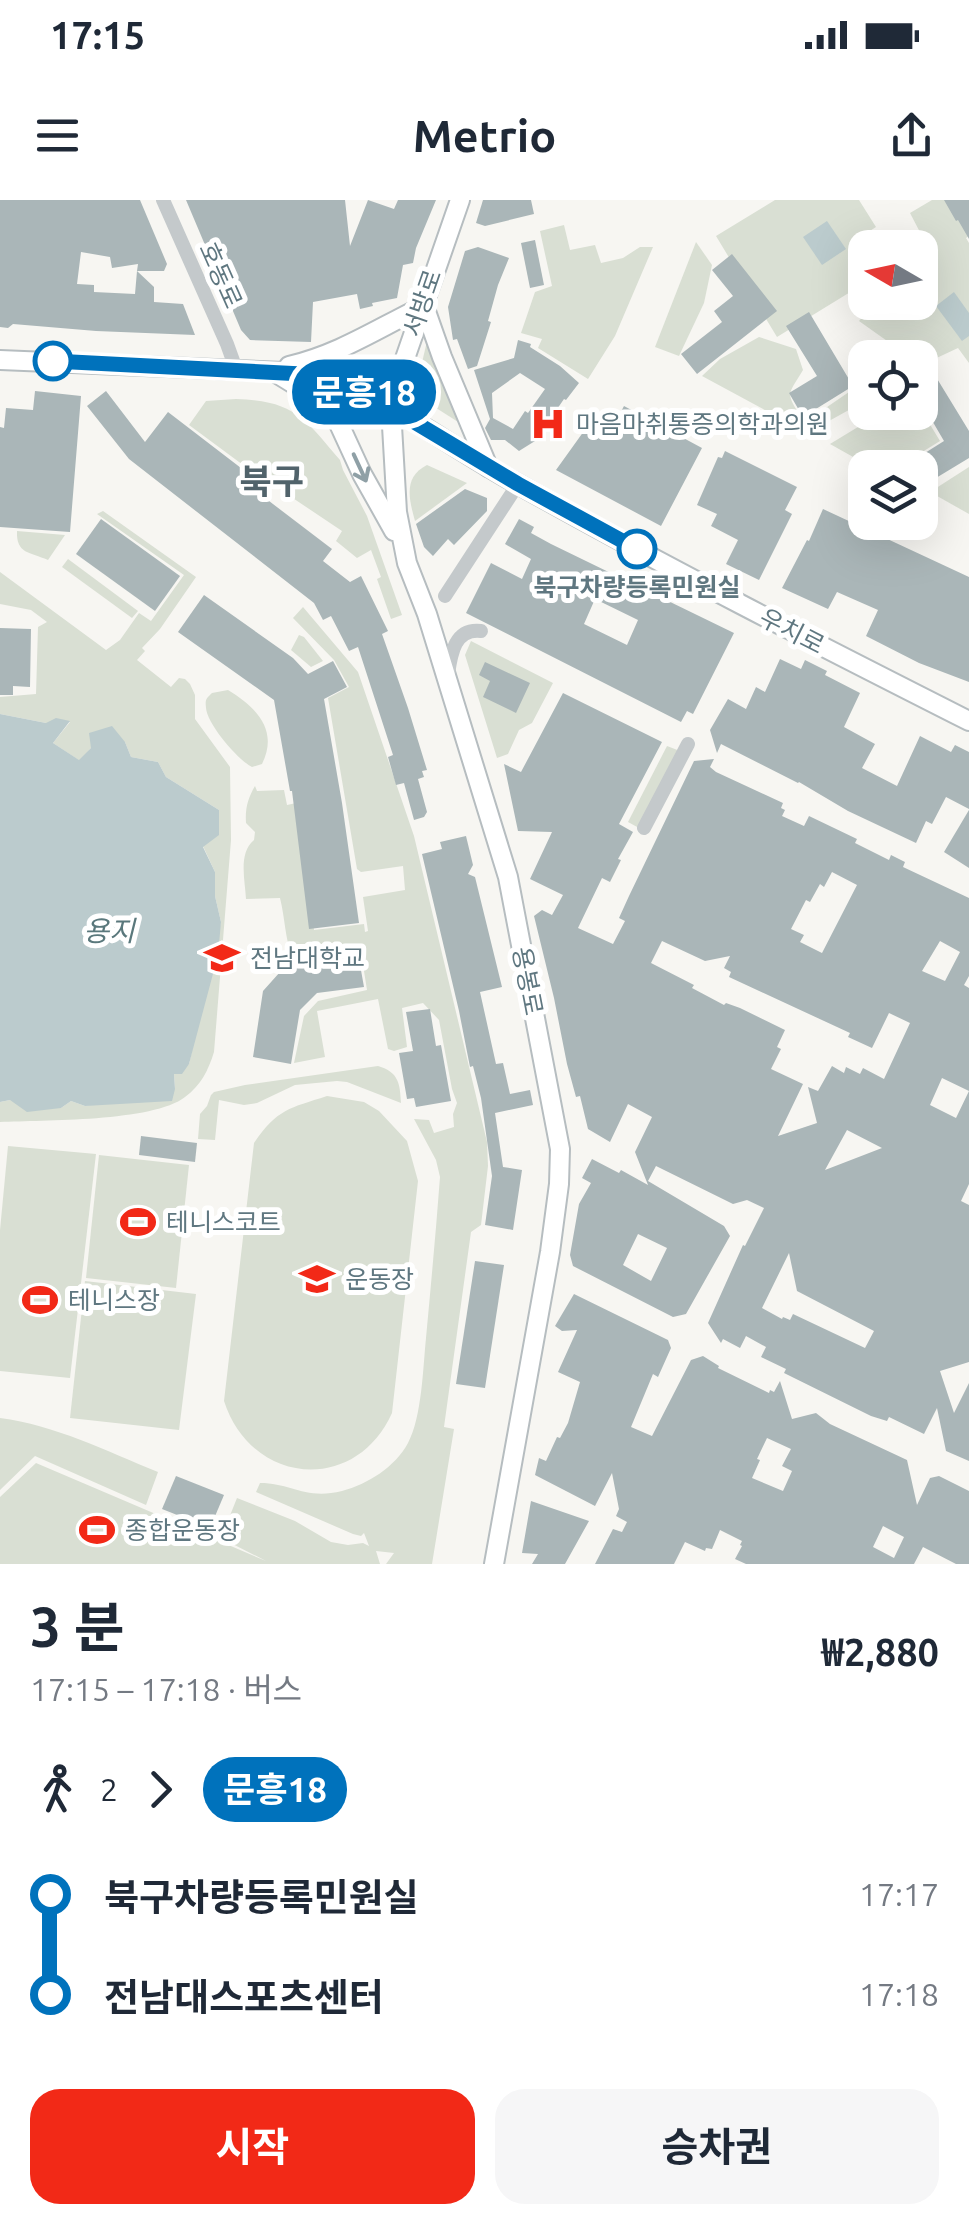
<!DOCTYPE html>
<html lang="ko">
<head>
<meta charset="utf-8">
<style>
  :root { --surface:#fff; --page:#f6f6f7; --text:#1f2937; --muted:#747a83; --accent:#f22917 }
  body { margin:0; font-family:Ubuntu,"Noto Sans KR",sans-serif; background:var(--page); color:var(--text); height:100vh; display:flex; flex-direction:column; font-size:38px; white-space:nowrap }
  * { box-sizing:border-box; margin:0 }
  p { font-size:32px; color:var(--muted) }
  .icon { flex:none; width:55px; height:55px; fill:none; stroke:currentColor; stroke-width:2; stroke-linecap:round; stroke-linejoin:round }
  .map { position:relative; height:1364px; overflow:hidden }
  .panel { display:flex; flex-direction:column; background:var(--surface); flex:1 }
  .panel>* { flex:none }
  .badge { padding:0 20px; border-radius:32px; font-size:35px; line-height:65px }
  .needle { width:65px; rotate:279deg }
  .tools { position:absolute; left:848px; top:30px; display:grid; gap:20px }
  .tools a { display:grid; place-items:center; width:90px; height:90px; border-radius:20px; background:var(--surface); box-shadow:0 10px 40px #0002; font-size:50px }
  .map>.badge { position:absolute; translate:-50% -50%; box-shadow:0 0 0 5px #fff }
  .legs { display:flex; align-items:center; gap:15px; height:110px; padding:0 30px; font-size:32px }
  .legs p { margin-inline-start:auto }
  .headline { display:flex; align-items:center; justify-content:space-between; height:170px; padding:0 30px }
  h1 { font-size:55px; font-weight:700; line-height:75px }
  .action { display:flex; gap:20px; margin-top:auto; padding:20px 30px }
  .action a { flex:1; height:115px; border-radius:30px; background:var(--accent); color:#fff; font-size:40px; font-weight:700; line-height:115px; text-align:center }
  .action a+a { background:var(--page); color:var(--text) }
  ul { padding:0 30px; list-style:none }
  li { display:flex; align-items:center; gap:35px; height:100px; font-size:38px }
  li i { display:grid; place-items:center; width:15px; height:100%; margin:0 12px; background:currentColor }
  li i::after { content:''; width:25px; height:25px; margin:-12px; border:8px solid; border-radius:50%; background:var(--surface) }
  li p { margin-inline-start:auto }
  li:first-child i { background:linear-gradient(#0000 50%,currentColor 0) }
  li:last-child i { background:linear-gradient(currentColor 50%,#0000 0) }
  .status { display:flex; justify-content:space-between; align-items:center; height:70px; padding:0 50px; background:var(--surface); direction:ltr }
  .status svg { height:28px; fill:currentColor }
  header { display:flex; justify-content:space-between; align-items:center; height:130px; padding:0 30px; background:var(--surface); font-size:45px; font-weight:700 }
  .map>svg:first-child { display:block }
  .green { fill:#d9dfd3 }
  .water { fill:#bbcbcd }
  .building { fill:#aab6b8; fill-rule:evenodd }
  .lines { fill:none; stroke-linecap:round; stroke-linejoin:round }
  .secondary-casing { stroke:#b6bdc0; stroke-width:22 }
  .minor { stroke:#c4c9cb; stroke-width:14 }
  .secondary { stroke:#fff; stroke-width:18 }
  .oneway { stroke:#8fa0a6 }
  .line-1-casing { stroke:#fff; stroke-width:22 }
  .line-1 { stroke:#0072bc; stroke-width:15 }
  .stop-1-dot { fill:#fff; stroke:#0072bc; stroke-width:5 }
  .labels { text-anchor:middle; dominant-baseline:central; stroke-width:10; stroke-linejoin:round; paint-order:stroke }
  .street-label { font-size:25px; fill:#5f7780; stroke:#fff }
  .poi-label { font-size:25px; fill:#5f7780; stroke:#fff; text-anchor:start }
  .stop-label { font-size:25px; font-weight:bold; fill:#5f7780; stroke:#fff }
  .water-label { font-size:28px; font-style:italic; fill:#5a787c; stroke:#fff }
  .district-label { font-size:35px; font-weight:bold; fill:#51636b; stroke:#fff }
</style>
</head>
<body>
<div class="status"><b>17:15</b><svg viewBox="0 0 49 12"><path d="M0 12V9h3v3zM5 12V6h3v6zM10 12V3h3v9zM15 12V0h3v12zM26 1h20v11H26zM47 4h2v5h-2z"/></svg></div>
<header><svg class="icon" aria-label="menu" viewBox="0 0 24 24"><path d="M4 6h16M4 12h16M4 18h16"/></svg>Metrio<svg class="icon" aria-label="share" viewBox="0 0 24 24"><path d="M12 15V3M7 8l5-5 5 5M5 13v7h14v-7"/></svg></header>
<div class="map">
<svg width="969" height="1364" viewBox="0 0 969 1364">
  <rect width="100%" height="100%" fill="#f7f6f2"/>
  <g class="green">
    <polygon points="775,0 859,0 876,27 851,43 865,66 865,83 777,137 716,36"/>
    <polygon points="932,0 969,0 969,36 966,38 969,43 969,163 958,148 928,162 897,148 859,121 875,103 920,102 920,48 907,47 923,38 910,13"/>
    <polygon points="564,25 570,50 595,45 601,63 623,58 640,47 653,47 615,136 588,179 538,148 542,139 521,133 535,92 552,86 540,31"/>
    <polygon points="696,42 712,65 704,103 679,156 655,147"/>
    <polygon points="428,137 466,227 422,199 416,188"/>
    <path d="M759,137L796,149L803,170C788,195 785,192 801,217L785,221L702,176L720,159Z"/>
    <polygon points="865,181 865,201 820,226 809,227 814,216"/>
    <path d="M236,199C295,201 304,218 340,260L343,270L367,316L402,415L391,419L377,379L381,377L371,350L357,358L336,341L342,331L239,262L189,225L206,201Z"/>
    <polygon points="920,208 940,241 914,257 930,284 920,291 920,268 871,267 830,244 881,213 920,212"/>
    <path d="M427,265L467,283L415,321C409,299 403,277 427,265Z"/>
    <polygon points="969,267 969,314 930,292"/>
    <path d="M103,311L196,377L160,429L142,448L145,451L137,460L171,487L179,478L185,479L190,484L195,495V519L230,567L231,640L214,852C208,871 201,885 185,897C153,922 43,920 0,922V902L10,900L61,908L71,901L85,906L175,889L174,874L189,864L221,722L215,696V672L203,646L219,610L166,577L158,562L131,557L125,542L91,548L80,561L53,543L70,522L46,523L0,514V497L36,494L38,427L47,422L31,410L0,404V372L106,450L120,440L139,413L151,421L184,375L97,314Z"/>
    <path d="M17,331L65,335L48,360C30,352 16,354 17,331Z"/>
    <polygon points="68,359 138,411 132,418 62,367"/>
    <path d="M303,407L358,472L414,636L487,942L488,966L481,1025L471,1032L444,1227L454,1229L432,1364H386L394,1353L376,1351L380,1364H0V1297L36,1263L266,1361L221,1338L237,1298L295,1321L331,1342L348,1345L363,1343L369,1346L364,1333L361,1336L353,1334L256,1292L260,1283C291,1283 305,1300 342,1291C368,1284 395,1267 408,1243C422,1217 423,1167 426,1138C431,1084 436,1031 440,977L436,960L414,919L429,920L434,933L454,927L453,914L457,903L452,889L439,820L423,803L402,808L407,847L394,851L388,849L378,799L317,811L325,857L294,863L304,816L318,801L367,790L360,746L292,757C285,738 285,718 280,698L246,699C245,680 238,653 254,640L255,632L246,623C245,608 248,598 255,586L257,591L284,590L287,605L301,602L314,730L364,724L365,732L368,731L363,697L405,690L403,666L361,672L357,669L328,498L349,487L334,460L293,418Z"/>
    <polygon points="299,435 304,437 323,461 311,467 291,450"/>
    <polygon points="471,441 553,483 532,523 519,530 508,554 497,558 465,455"/>
    <path d="M228,490C256,507 279,530 262,564L252,567C238,560 207,524 206,508C205,499 206,499 212,493Z"/>
    <polygon points="667,546 680,551 639,628 628,622"/>
    <path d="M378,866C399,872 400,884 401,903L347,882L337,881L295,885L257,903L244,905L219,900L215,940L198,939L200,914L207,906L211,895L214,892L245,885Z"/>
    <path d="M327,896L364,902L379,911L407,941L418,981L392,1213C355,1295 251,1285 224,1201L254,943C277,909 290,908 327,896Z"/>
    <polygon points="8,946 96,954 70,1178 0,1171 0,1030"/>
    <polygon points="99,955 189,965 176,1088 86,1078"/>
    <polygon points="85,1081 196,1094 179,1230 70,1218"/>
    <path d="M0,1218C55,1225 106,1251 158,1272L146,1305L35,1256L0,1290Z"/>
  </g>
  <g class="water">
    <polygon points="827,21 846,49 822,65 803,37"/>
    <polygon points="954,92 969,113 969,136 962,141 936,106"/>
    <polygon points="0,514 46,523 56,518 70,521 53,543 79,560 91,548 89,533 112,526 125,542 131,557 158,562 166,577 219,610 219,635 203,647 215,672 215,696 221,722 218,755 189,864 182,874 174,874 175,889 172,901 85,906 71,901 61,908 27,912 10,900 0,902"/>
  </g>
  <g class="building">
    <polygon points="0,0 140,0 167,64 164,71 137,71 138,64 112,68 110,57 81,52 77,84 94,85 94,92 135,94 137,71 154,87 154,102 183,104 195,135 96,131 13,124 8,128 0,127"/>
    <polygon points="186,0 345,0 350,46 368,0 394,9 398,0 436,0 416,48 413,63 403,65 397,98 372,103 373,106 360,109 357,94 313,102 311,142 250,140 241,130"/>
    <polygon points="483,0 531,0 534,14 485,26 476,23"/>
    <polygon points="944,0 969,0 969,39 958,20 956,21"/>
    <polygon points="535,40 544,85 530,88 521,43"/>
    <polygon points="478,47 509,58 498,85 488,121 491,122 477,166 468,169 457,139 453,140 448,107 465,51"/>
    <polygon points="732,54 777,111 697,174 681,154 722,122 714,111 733,96 712,70"/>
    <polygon points="809,112 853,186 803,217 789,193 817,176 786,126"/>
    <path d="M518,140L531,144L530,147L560,166L579,183L566,200L564,199L535,241L519,251L505,240H491L485,228L490,219L474,170L514,158ZM520,173L545,189L528,213L525,211L513,229L493,218L492,193Z"/>
    <polygon points="936,177 969,231 969,258 931,281 917,258 944,241 920,200 920,187"/>
    <polygon points="35,191 81,196 70,332 0,327 0,227 4,228 6,208 33,210"/>
    <polygon points="106,191 145,242 168,212 254,278 248,285 332,349 323,361 350,382 361,376 388,431 382,434 408,508 427,570 422,571 424,577 418,579 427,612 424,617 414,620 404,583 396,585 388,557 393,555 358,447 349,451 331,416 323,420 314,403 129,259 87,206"/>
    <polygon points="624,206 702,248 661,326 556,270 589,224 609,234"/>
    <polygon points="725,251 797,287 785,310 792,314 759,380 726,364 738,340 711,326 717,314 697,305 718,257 722,258"/>
    <polygon points="465,289 487,298 487,311 454,345 448,339 433,356 424,347 416,324"/>
    <polygon points="823,309 969,377 969,482 919,463 866,436 878,410 837,392 828,409 782,388 807,340 809,341"/>
    <polygon points="101,319 180,376 155,411 76,354"/>
    <path d="M519,319L534,327L531,333L551,344L734,433L693,514L687,511L681,522L466,413L491,363L522,379L531,359L505,344ZM595,399L638,420L627,445L584,424Z"/>
    <polygon points="204,395 293,458 308,474 333,461 347,487 324,499 342,603 359,723 309,729 292,591 290,591 274,500 178,432"/>
    <polygon points="0,428 31,429 30,487 13,486 13,495 0,495"/>
    <polygon points="780,459 801,469 805,460 827,471 825,475 860,493 844,527 875,544 862,568 897,586 920,536 951,552 955,545 969,552 969,609 946,597 932,624 926,621 916,643 848,611 799,582 798,583 721,544 717,553 710,530 728,499 746,509 756,487 765,492"/>
    <polygon points="485,462 530,483 516,513 483,497 490,481 479,475"/>
    <path d="M563,493L662,542L619,624L633,632L618,659L621,660L610,682L602,678L578,728L613,744L625,721L619,718L629,696L694,561L714,559L710,567L716,572L783,603L781,608L785,610L782,616L804,626L809,616L857,639L855,643L889,660L891,655L905,662L903,667L969,698V776L964,785L969,788V984L961,1001L969,1005V1162L940,1171L954,1213L969,1183V1261L946,1251L937,1208L924,1234L889,1217L887,1221L871,1216L784,1173L786,1169L761,1157L766,1147L746,1136L740,1148L723,1139L721,1143L708,1123L743,1045L745,1046L764,1008L747,1000L733,1004L656,966L648,981L724,1026L730,1036L686,1114L673,1117L573,1066L570,1055L579,1004L591,983L582,978L592,959L619,973L621,970L648,985L635,952L652,917L628,904L610,942L588,929L580,896L576,897L567,864L554,798L534,716L542,710L552,715L563,695L530,679L552,632L518,631L504,564L521,572ZM832,672L857,685L822,753L800,742L804,735L791,729L806,700L810,702L820,684L824,687ZM662,741L705,761L730,756L724,768L731,772L729,777L850,833L848,837L872,848L889,813L910,823L884,879L863,868L860,874L846,867L844,873L832,866L818,891L808,887L817,923L778,936L803,884L771,869L781,849L777,847L785,830L740,808L726,803L724,805L692,788L694,785L651,763ZM940,741L960,752L945,781L922,771ZM942,878L969,891L956,918L930,905ZM847,930L882,948L825,970ZM638,1034L667,1048L651,1081L623,1065ZM789,1053L797,1091L874,1131L865,1148L793,1114L790,1120L783,1117L782,1119L762,1108Z"/>
    <polygon points="969,610 969,668 944,652"/>
    <polygon points="466,636 473,665 468,674 475,677 502,787 480,792 496,864 503,863 510,894 530,890 533,905 495,913 503,967 522,970 513,1030 485,1025 492,976 481,898 473,866 470,867 459,811 422,654 442,649 440,642"/>
    <polygon points="357,748 364,787 317,793 300,810 291,864 253,857 263,791 280,772 297,760"/>
    <polygon points="430,809 436,846 441,845 451,901 416,907 414,898 407,899 399,853 413,851 406,812"/>
    <polygon points="141,936 197,943 195,962 139,955"/>
    <polygon points="475,1061 504,1065 485,1188 456,1184"/>
    <path d="M574,1094L668,1140L671,1148L658,1177L653,1174L631,1227L652,1236L691,1160L703,1156L719,1166L718,1168L769,1193L770,1190L774,1192L780,1181L792,1219L816,1213L830,1224L907,1260L917,1305L930,1278L939,1276L969,1291V1364H956L923,1347L914,1364H746L735,1359L742,1346L740,1345L742,1341L720,1330L712,1349L706,1348L705,1351L685,1342L674,1364H595L613,1329L622,1332L627,1322L616,1316L619,1309L612,1273L595,1306L535,1275L539,1258L546,1261L557,1237L560,1238L568,1223L580,1182L558,1172L577,1130L562,1131L555,1126ZM767,1238L791,1249L782,1266L792,1271L783,1291L752,1278L760,1260L757,1259ZM883,1326L904,1337L894,1358L873,1347Z"/>
    <polygon points="176,1276 224,1295 210,1328 162,1309"/>
    <polygon points="531,1301 589,1321 565,1364 532,1364 538,1354 522,1353"/>
  </g>
  <g class="lines">
    <defs>
      <g id="secondary">
        <polyline points="460,0 401,170 392,226 397,312 407,363 427,414 508,677 560,949 559,984 550,1052 494,1364"/>
        <polyline points="423,103 442,157 488,267"/>
        <path d="M0,160L309,173C342,178 370,195 399,212C438,235 476,261 516,283C665,367 817,444 969,521"/>
        <path d="M289,166C336,155 372,132 414,111L423,103"/>
        <polyline points="276,173 323,202 333,211 362,274 394,331"/>
      </g>
    </defs>
    <use href="#secondary" class="secondary-casing"/>
    <g class="minor">
      <polyline points="163,0 227,144 236,169"/>
      <polyline points="445,396 518,284"/>
      <path d="M448,474C451,453 455,428 481,431"/>
      <polyline points="644,628 688,544"/>
    </g>
    <use href="#secondary" class="secondary"/>
  </g>
  <defs><path id="oneway-shaft" d="M-6 0H5M1.5-3L5.5 0L1.5 3" fill="none" stroke-width="1.6" stroke-linecap="round" stroke-linejoin="round" transform="scale(2.5)"/></defs>
  <use class="oneway" href="#oneway-shaft" transform="translate(360 268) rotate(65)"/>
  <g class="lines">
    <defs>
      <polyline id="line-1" points="53,161 322,175 371,196 518,284 637,349"/>
    </defs>
    <use href="#line-1" class="line-1-casing"/>
    <use href="#line-1" class="line-1"/>
  </g>
  <defs>
    <symbol id="hospital-bare" viewBox="-9 -9 18 18"><path d="M-5-5h3v3.5h4V-5h3V5h-3V1.5h-4V5h-3Z" fill="#f22917" stroke="#fff" stroke-width="2.5" paint-order="stroke"/></symbol>
    <symbol id="university-bare" viewBox="-9 -9 18 18"><path d="M0-5L7-2L0 1L-7-2ZM-4 1L0 2.5L4 1V4Q0 6-4 4Z" fill="#f22917" stroke="#fff" stroke-width="2.5" paint-order="stroke"/></symbol>
    <symbol id="stadium-bare" viewBox="-9 -9 18 18"><path d="M0-5a6.5 5 0 1 0 0 10a6.5 5 0 1 0 0-10ZM-3.5-1.8h7v3.6h-7Z" fill="#f22917" stroke="#fff" stroke-width="2.5" paint-order="stroke"/></symbol>
  </defs>
  <g fill-rule="evenodd">
    <use href="#hospital-bare" x="523" y="199" width="50" height="50"/>
    <use href="#university-bare" x="197" y="733" width="50" height="50"/>
    <use href="#stadium-bare" x="113" y="997" width="50" height="50"/>
    <use href="#university-bare" x="292" y="1054" width="50" height="50"/>
    <use href="#stadium-bare" x="15" y="1075" width="50" height="50"/>
    <use href="#stadium-bare" x="72" y="1305" width="50" height="50"/>
  </g>
  <g class="stop-1-dot">
    <circle cx="53" cy="161" r="18"/>
    <circle cx="637" cy="349" r="18"/>
  </g>
  <g class="labels">
    <g class="street-label">
      <text transform="translate(221 75) rotate(66)">호동로</text>
      <text transform="translate(422 103) rotate(-71)">서방로</text>
      <text transform="translate(792 431) rotate(27)">우치로</text>
      <text transform="translate(528 781) rotate(79)">용봉로</text>
    </g>
    <g class="poi-label">
      <text x="576" y="224">마음마취통증의학과의원</text>
      <text x="250" y="758">전남대학교</text>
      <text x="166" y="1022">테니스코트</text>
      <text x="345" y="1079">운동장</text>
      <text x="68" y="1100">테니스장</text>
      <text x="125" y="1330">종합운동장</text>
    </g>
    <g class="stop-label">
      <text x="637" y="387">북구차량등록민원실</text>
    </g>
    <g class="water-label">
      <text x="109" y="730">용지</text>
    </g>
    <g class="district-label">
      <text x="272" y="281">북구</text>
    </g>
  </g>
</svg>
<div class="tools">
<a><svg class="needle" viewBox="-14 -14 28 28"><path d="M0-13l5 13h-10z" fill="#e53935"/><path d="M0 13l5-13h-10z" fill="#747a83"/></svg></a>
<a><svg class="icon" aria-label="locate" viewBox="0 0 24 24"><circle cx="12" cy="12" r="6"/><path d="M12 2v4M12 18v4M2 12h4M18 12h4"/></svg></a>
<a><svg class="icon" aria-label="layers" viewBox="0 0 24 24"><path d="M12 4l9 5-9 5-9-5zM3 14l9 5 9-5"/></svg></a>
</div>
<b class="badge" style="left:364px;top:192px;background:#0072bc;color:#fff">문흥18</b>
</div>
<section class="panel">
<div class="headline"><div><h1>3 분</h1><p>17:15 – 17:18 · 버스</p></div><b>₩2,880</b></div>
<div class="legs"><svg class="icon" aria-label="walk" viewBox="0 0 24 24"><circle cx="13" cy="4" r="2"/><path d="M13 8l-2 6 4 7M11 14l-3 7M7 12l3-4h3l4 4"/></svg>2<svg class="icon" aria-label="forward" viewBox="0 0 24 24"><path d="M9 5l7 7-7 7"/></svg><b class="badge" style="background:#0072bc;color:#fff">문흥18</b></div>
<ul>
<li><i style="color:#0072bc"></i><b>북구차량등록민원실</b><p>17:17</p></li>
<li><i style="color:#0072bc"></i><b>전남대스포츠센터</b><p>17:18</p></li>
</ul>
<div class="action"><a>시작</a><a>승차권</a></div>
</section>
</body>
</html>
